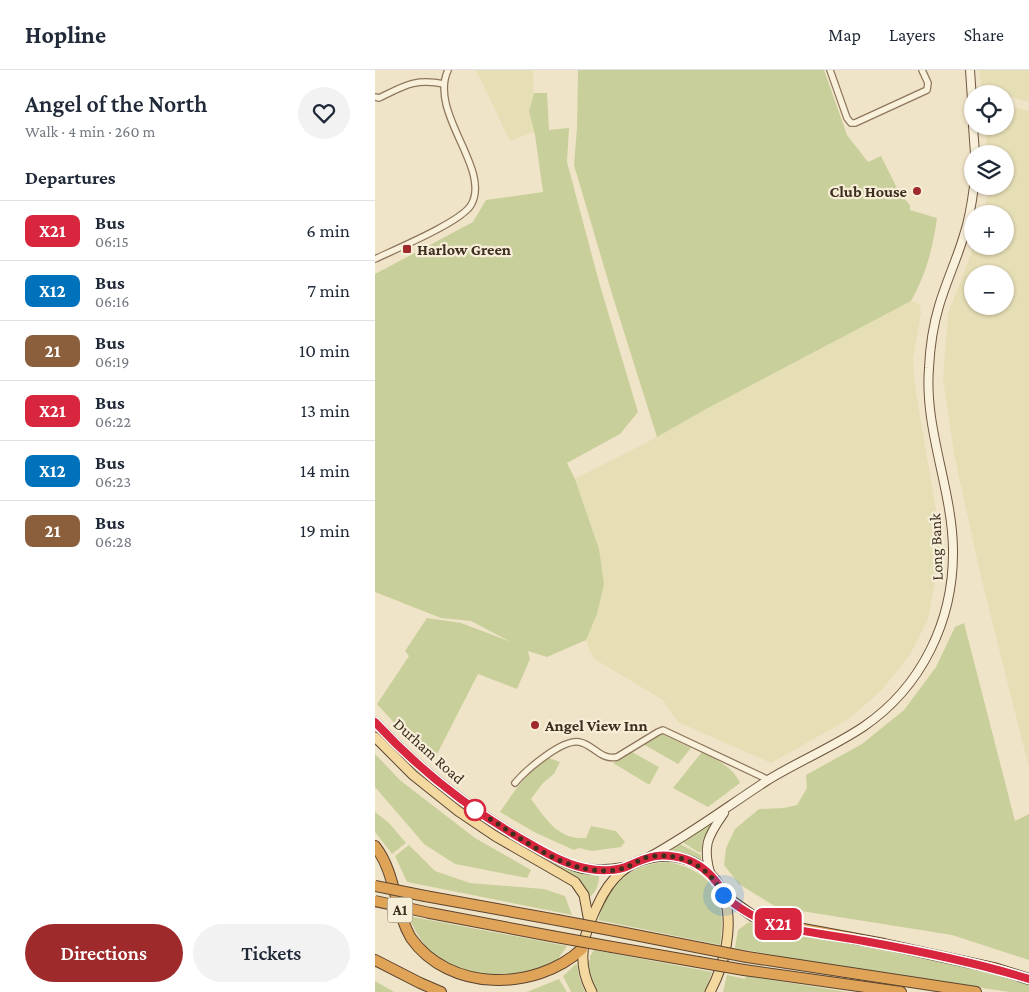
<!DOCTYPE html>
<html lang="en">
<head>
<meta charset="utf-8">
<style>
  :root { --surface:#fff; --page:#f2f2f3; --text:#1f2937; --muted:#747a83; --line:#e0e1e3; --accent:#9e2a2b }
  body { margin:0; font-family:"Crimson Pro",serif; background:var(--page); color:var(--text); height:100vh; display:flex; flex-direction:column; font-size:19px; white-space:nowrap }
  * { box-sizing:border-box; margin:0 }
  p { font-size:16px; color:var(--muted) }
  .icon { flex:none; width:28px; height:28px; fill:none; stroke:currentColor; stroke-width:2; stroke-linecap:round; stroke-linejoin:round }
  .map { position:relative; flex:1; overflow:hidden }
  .drawer { display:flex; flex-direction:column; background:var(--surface); width:375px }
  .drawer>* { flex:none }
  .badge { padding:0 10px; border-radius:8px; font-size:18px; line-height:32px }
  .controls { position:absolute; left:589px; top:15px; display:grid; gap:10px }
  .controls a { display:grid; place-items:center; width:50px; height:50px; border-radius:50%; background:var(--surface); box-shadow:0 1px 4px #0004; font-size:25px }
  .you { position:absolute; width:25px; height:25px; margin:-12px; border:4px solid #fff; border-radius:50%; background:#1a73e8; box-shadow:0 0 0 8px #1a73e833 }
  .map>.badge { position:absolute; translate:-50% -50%; box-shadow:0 0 0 2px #fff }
  h2 { padding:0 25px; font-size:19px; line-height:45px }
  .round { display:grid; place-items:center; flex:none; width:52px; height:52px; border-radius:26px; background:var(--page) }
  .overview { display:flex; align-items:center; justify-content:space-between; height:85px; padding:0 25px }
  h1 { font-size:24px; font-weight:600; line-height:38px }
  .cta { display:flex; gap:10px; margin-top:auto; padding:10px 25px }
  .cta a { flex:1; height:58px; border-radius:30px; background:var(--accent); color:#fff; font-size:20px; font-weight:600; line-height:58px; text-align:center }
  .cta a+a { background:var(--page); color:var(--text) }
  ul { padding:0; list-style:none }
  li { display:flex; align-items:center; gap:15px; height:60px; padding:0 25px; border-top:1px solid var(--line) }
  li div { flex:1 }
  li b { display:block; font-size:19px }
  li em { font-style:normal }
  li .badge { min-width:55px; font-weight:700; text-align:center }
  header { display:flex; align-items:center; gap:30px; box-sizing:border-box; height:70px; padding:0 25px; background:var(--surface); border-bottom:1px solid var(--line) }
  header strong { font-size:24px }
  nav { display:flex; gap:28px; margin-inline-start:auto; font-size:18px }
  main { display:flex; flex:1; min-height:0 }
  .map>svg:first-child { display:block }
  .farmland { fill:#e6deb5; fill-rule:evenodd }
  .green { fill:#c9cf9b }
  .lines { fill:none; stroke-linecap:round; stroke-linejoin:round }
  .street-casing { stroke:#8d765c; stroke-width:8 }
  .secondary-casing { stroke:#6f573f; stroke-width:10 }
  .primary-casing { stroke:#5b4430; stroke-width:11 }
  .highway-casing { stroke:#5b4430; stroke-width:12 }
  .street { stroke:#faf1dc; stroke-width:5.5 }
  .secondary { stroke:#faf1dc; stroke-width:8 }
  .primary { stroke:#f3d9a0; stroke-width:9 }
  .highway { stroke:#e0a458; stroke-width:10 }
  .highway-bridge-casing { stroke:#5b4430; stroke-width:12; stroke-linecap:butt }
  .highway-bridge { stroke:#e0a458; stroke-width:10 }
  .line-casing { stroke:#fff; stroke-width:11 }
  .line { stroke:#d7263d; stroke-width:8 }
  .walk { stroke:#3d2e20; stroke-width:5; stroke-dasharray:0 9 }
  .poi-dot { fill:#9e2a2b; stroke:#f7eed8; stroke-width:2 }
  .stop-dot { fill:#fff; stroke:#d7263d; stroke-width:2.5 }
  .labels { text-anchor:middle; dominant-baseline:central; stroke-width:4.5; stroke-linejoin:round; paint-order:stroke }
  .shield { fill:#f7eed8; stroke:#756857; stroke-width:1 }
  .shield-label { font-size:15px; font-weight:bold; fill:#3d2e20 }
  .poi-label { font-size:16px; font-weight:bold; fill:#3d2e20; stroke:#f7eed8; text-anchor:start }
  .street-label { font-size:16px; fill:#3d2e20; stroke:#f7eed8 }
</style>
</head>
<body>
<header>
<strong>Hopline</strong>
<nav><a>Map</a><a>Layers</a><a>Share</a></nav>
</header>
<main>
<section class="drawer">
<div class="overview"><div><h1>Angel of the North</h1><p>Walk · 4 min · 260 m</p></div><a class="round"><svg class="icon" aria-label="heart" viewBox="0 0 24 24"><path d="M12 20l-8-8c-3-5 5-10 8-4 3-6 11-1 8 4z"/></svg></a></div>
<h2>Departures</h2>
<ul>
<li><span class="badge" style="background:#d7263d;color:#fff">X21</span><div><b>Bus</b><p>06:15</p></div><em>6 min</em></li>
<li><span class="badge" style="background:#0072bc;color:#fff">X12</span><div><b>Bus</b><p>06:16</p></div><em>7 min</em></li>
<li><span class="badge" style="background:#8b5e3c;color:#fff">21</span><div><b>Bus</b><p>06:19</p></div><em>10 min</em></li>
<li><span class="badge" style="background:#d7263d;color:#fff">X21</span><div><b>Bus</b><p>06:22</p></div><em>13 min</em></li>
<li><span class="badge" style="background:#0072bc;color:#fff">X12</span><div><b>Bus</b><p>06:23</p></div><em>14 min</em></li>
<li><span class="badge" style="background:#8b5e3c;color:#fff">21</span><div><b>Bus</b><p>06:28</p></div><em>19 min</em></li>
</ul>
<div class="cta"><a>Directions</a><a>Tickets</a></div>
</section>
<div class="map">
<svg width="654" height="922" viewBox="0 0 654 922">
  <rect width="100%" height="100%" fill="#f0e4c8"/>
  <g class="farmland">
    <polygon points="101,0 158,0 159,23 154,41 159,62 135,71"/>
    <polygon points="604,0 654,0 654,32 630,25 630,24 607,18"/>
    <path d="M630,35L654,41V698L606,507L579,384L568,309L573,244L599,176H630V144H608L615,116H630V84H613L610,56H630ZM598,204H630V236H598Z"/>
    <polygon points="536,231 545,234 546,243 538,290 540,317 565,464 564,491 553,549 536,583 507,620 474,649 396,693 303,652 288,630 221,590 216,583 211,570 222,544 224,479 200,409 282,367 333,338"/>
  </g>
  <g class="green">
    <path d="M203,0H449L472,65L493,92L506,86L524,122L535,135V140L562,148C558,177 551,205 536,231L333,338L282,367L237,224L199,95L202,58Z"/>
    <polygon points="159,23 172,23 174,60 194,58 192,92 224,212 263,342 245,364 192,393 200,409 224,479 229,514 222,544 211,570 172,587 153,581 155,589 142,619 103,604 59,690 21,655 2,634 34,586 30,581 52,548 86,553 136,572 96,551 66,548 0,522 0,204 98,152 111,130 168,122 160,65 154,41"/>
    <polygon points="589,553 640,751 654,744 654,890 577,865 401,837 364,814 349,795 351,778 360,759 384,739 409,738 422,735 432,718 431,705 487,674 529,640 561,597 580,557"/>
    <polygon points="287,664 316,678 303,694 268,674"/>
    <polygon points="257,682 284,697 275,714 273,714 238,693"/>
    <path d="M327,682C342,690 358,697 365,713L333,737L298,718Z"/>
    <polygon points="0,684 26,711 100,768 156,800 152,808 80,794 49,774 0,717"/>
    <path d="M174,688L185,692L179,704L168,713L156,729C171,749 183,770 211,768L216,756L241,761L250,772L246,777L217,781L204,778L199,780L161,763L125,742C139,721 153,701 174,688Z"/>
    <polygon points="0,742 14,753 31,773 17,784 0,762"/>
    <polygon points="341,750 328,770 326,782 323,782 309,773 308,772"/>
    <polygon points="305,774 326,785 326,791 325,792 305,783 294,781 293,780"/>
    <polygon points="34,775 60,801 95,813 169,819 190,826 197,845 32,812 20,786"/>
    <path d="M178,792L202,802L224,806C224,815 221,821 215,827L211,819L203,810L179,795Z"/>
    <path d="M293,792C340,801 352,830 345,875L223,850C234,814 254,794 293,792Z"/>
    <polygon points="33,846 192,876 181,892 152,907 87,903 62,888 51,877 41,862"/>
    <polygon points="374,852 391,857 446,869 497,875 566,890 578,895 604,899 654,915 654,922 634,922 425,890 360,878 363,860"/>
    <path d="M219,880L337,902L330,922H223C217,913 212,902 213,891L215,890V886Z"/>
    <polygon points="201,894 202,895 204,906 210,922 196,922 188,906"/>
    <polygon points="352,905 370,909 371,906 473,922 348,922"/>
    <polygon points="184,909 192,922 152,922"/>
    <polygon points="0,911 19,922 0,922"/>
  </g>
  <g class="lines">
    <defs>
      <g id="street">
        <polyline points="455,0 472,48 476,53 480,53 552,20 553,13 547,0"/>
        <path d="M0,27L4,28C29,16 40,8 69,14"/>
        <path d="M0,189C21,179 86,152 96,135C117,99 53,43 73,0"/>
        <path d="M140,713C151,700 187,669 204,672C218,674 226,691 242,687L283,662L288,660L394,710"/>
      </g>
      <g id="secondary">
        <polyline points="595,0 598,44"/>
        <polyline points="598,56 600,84"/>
        <path d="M274,787C316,764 353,736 393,710C424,691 458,677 488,657C547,617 579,550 578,479C577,418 549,359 554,298C555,277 558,256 564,236C571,212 582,189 589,165C594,150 597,132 599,116"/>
        <path d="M336,806C327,777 332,767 349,743"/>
      </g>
      <g id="primary">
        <path d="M0,652C45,701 97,741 155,774C171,783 188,793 206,798C222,801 236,800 252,797"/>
        <polyline points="0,667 38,705 83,741 120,766 200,812 209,825 214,852"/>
        <path d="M217,922C203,897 206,871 218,845C224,832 229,820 239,809C269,774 333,779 349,826C359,856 350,894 335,922"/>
      </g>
      <g id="highway">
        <path d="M0,776C21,803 19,839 36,868C74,922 160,922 207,879"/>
        <polyline points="348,825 378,846 396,853 509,874 619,898 654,909"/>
        <polyline points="50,826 182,850"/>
        <polyline points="55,843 176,866"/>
        <polyline points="240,861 326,878"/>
        <polyline points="237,877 323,892"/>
        <polyline points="372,887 601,922"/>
        <polyline points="0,890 45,913 66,922"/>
        <polyline points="369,900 526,922"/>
      </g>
    </defs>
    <use href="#street" class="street-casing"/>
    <use href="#secondary" class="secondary-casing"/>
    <use href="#primary" class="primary-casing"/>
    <use href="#highway" class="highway-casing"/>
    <use href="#street" class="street"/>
    <use href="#secondary" class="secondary"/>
    <use href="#primary" class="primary"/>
    <use href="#highway" class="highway"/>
    <defs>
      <g id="highway-bridge">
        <polyline points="0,816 50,826"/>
        <polyline points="0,831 55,843"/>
        <polyline points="182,850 240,861"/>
        <polyline points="176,866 237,877"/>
        <polyline points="326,878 372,887"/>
        <polyline points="323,892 369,900"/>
      </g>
    </defs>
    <use href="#highway-bridge" class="highway-bridge-casing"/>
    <use href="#highway-bridge" class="highway-bridge"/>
  </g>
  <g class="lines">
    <defs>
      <path id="line" d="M0,652C45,701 98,742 157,775C175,785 194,796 215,799C226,801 242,801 253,796C274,786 286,782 310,789C323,793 335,803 343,814C345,817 346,821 348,824C353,831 377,846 385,849C413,861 458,865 489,871C544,881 600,892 654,909"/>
    </defs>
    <use href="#line" class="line-casing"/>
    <use href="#line" class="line"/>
    <path class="walk" d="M100,740C134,759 165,786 203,797C218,801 238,803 252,797C259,794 265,789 273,787C304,781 335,796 348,825"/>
  </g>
  <g class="poi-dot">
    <circle cx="542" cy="121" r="5"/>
    <rect x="27" y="174" width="10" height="10" rx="2.5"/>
    <circle cx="160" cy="655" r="5"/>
  </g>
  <circle class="stop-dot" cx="100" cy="740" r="10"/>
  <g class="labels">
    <rect class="shield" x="12.5" y="827.5" width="25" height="25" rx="4"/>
    <g class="shield-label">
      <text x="25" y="840">A1</text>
    </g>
    <g class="poi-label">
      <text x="532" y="121" text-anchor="end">Club House</text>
      <text x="42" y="179">Harlow Green</text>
      <text x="170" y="655">Angel View Inn</text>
    </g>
    <g class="street-label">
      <text transform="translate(561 477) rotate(-92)">Long Bank</text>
      <text transform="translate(54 681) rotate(42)">Durham Road</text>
    </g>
  </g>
</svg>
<div class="controls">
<a><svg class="icon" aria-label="locate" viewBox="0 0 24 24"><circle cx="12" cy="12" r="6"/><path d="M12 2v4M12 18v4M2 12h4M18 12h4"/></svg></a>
<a><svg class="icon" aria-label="layers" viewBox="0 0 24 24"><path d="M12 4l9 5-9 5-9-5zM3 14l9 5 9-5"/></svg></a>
<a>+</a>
<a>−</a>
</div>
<div class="you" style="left:348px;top:825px"></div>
<b class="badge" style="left:403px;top:854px;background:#d7263d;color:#fff">X21</b>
</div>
</main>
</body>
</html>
